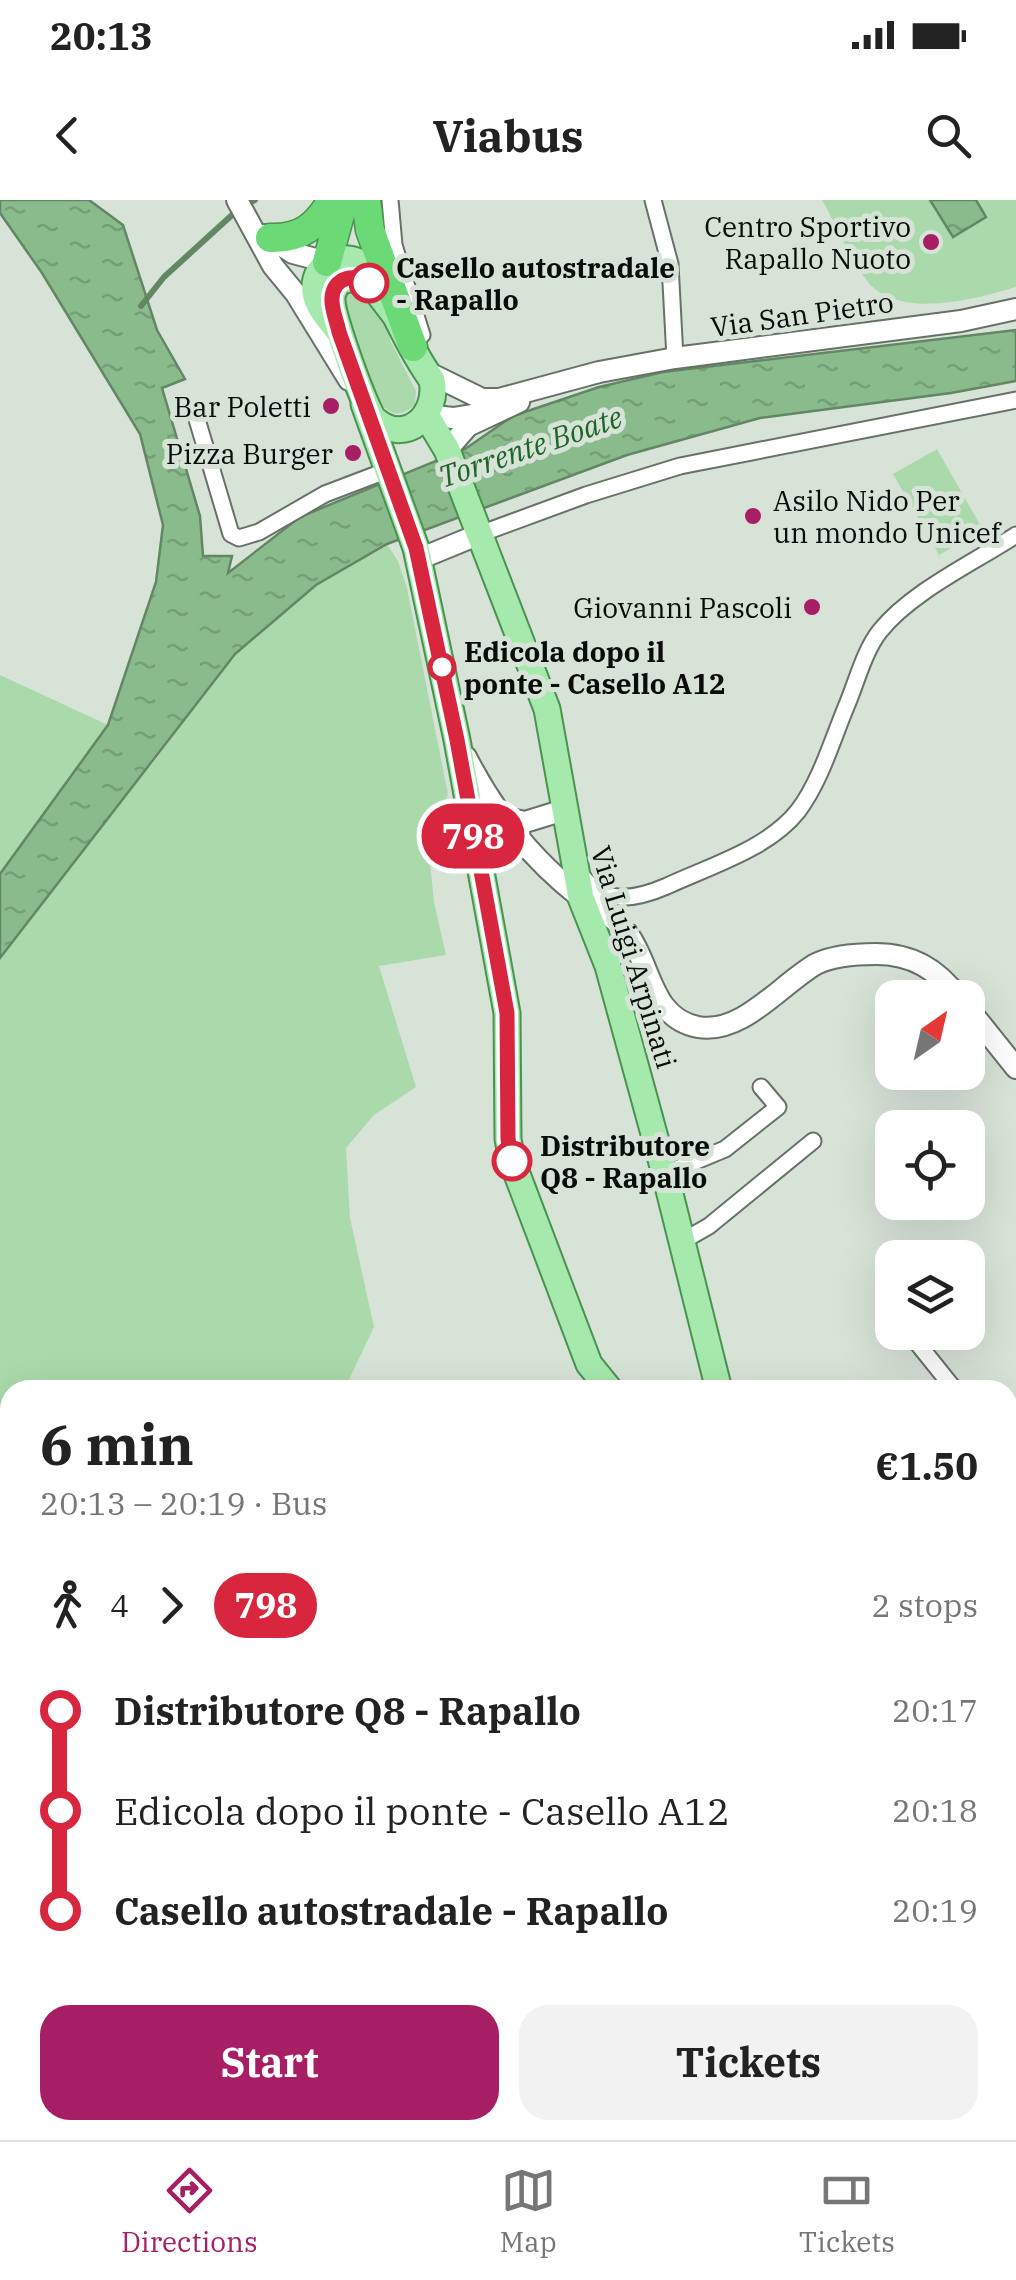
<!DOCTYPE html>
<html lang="en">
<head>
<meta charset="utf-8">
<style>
  :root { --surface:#fff; --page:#f2f2f2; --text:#222; --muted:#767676; --line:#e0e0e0; --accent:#a71e64 }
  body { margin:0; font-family:"IBM Plex Serif",serif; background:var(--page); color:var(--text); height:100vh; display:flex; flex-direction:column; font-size:38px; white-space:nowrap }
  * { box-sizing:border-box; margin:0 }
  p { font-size:32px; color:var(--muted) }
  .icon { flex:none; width:55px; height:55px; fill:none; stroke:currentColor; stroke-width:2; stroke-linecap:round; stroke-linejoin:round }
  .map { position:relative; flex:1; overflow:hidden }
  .sheet { position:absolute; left:0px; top:1180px; width:1018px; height:760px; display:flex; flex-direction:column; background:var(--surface); border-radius:30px 30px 0 0; box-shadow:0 10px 40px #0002 }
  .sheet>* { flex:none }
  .badge { padding:0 20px; border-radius:32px; font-size:35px; line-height:65px }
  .needle { width:65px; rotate:34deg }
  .fabs { position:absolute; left:875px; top:780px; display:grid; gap:20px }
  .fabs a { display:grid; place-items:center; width:110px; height:110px; border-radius:20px; background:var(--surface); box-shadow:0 10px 40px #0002; font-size:50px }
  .map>.badge { position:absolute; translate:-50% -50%; box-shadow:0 0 0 5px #fff }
  .legs { display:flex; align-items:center; gap:15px; height:110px; padding:0 40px; font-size:32px }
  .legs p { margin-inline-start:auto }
  .overview { display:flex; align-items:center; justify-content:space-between; height:170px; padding:0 40px }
  h1 { font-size:55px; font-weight:700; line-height:75px }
  .primary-button { display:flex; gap:20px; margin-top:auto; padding:20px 40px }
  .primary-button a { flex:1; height:115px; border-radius:30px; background:var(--accent); color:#fff; font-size:40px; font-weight:700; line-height:115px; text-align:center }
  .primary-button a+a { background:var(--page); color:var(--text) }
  ul { padding:0 40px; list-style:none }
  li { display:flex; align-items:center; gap:35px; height:100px; font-size:38px }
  li i { display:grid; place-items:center; width:15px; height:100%; margin:0 12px; background:currentColor }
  li i::after { content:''; width:25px; height:25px; margin:-12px; border:8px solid; border-radius:50%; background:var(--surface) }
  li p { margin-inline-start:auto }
  li:first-child i { background:linear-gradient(#0000 50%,currentColor 0) }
  li:last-child i { background:linear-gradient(currentColor 50%,#0000 0) }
  .status { display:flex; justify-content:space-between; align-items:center; height:70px; padding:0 50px; background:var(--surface); direction:ltr }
  .status svg { height:28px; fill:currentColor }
  header { display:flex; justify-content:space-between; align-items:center; height:130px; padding:0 40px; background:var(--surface); font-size:45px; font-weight:700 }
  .menu { display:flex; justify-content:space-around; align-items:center; height:140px; border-top:2px solid var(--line); background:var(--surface); font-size:28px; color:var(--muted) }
  .menu a { display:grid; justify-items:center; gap:5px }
  .menu .on { color:var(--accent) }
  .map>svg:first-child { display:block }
  .green { fill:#aadaac }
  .forest { fill:url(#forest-firs) }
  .water { fill:url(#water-ripples); stroke:#638765; stroke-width:2.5 }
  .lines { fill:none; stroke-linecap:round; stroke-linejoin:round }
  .stream { stroke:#638765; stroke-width:6 }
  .minor-casing { stroke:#677167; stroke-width:19 }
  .tertiary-casing { stroke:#677167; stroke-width:24 }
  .primary-casing { stroke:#499250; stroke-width:29 }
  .motorway-casing { stroke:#499250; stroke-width:31 }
  .minor { stroke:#fff; stroke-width:15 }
  .tertiary { stroke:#fff; stroke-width:20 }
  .primary { stroke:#a6e9ad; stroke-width:25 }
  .motorway { stroke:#6bda76; stroke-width:28 }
  .line-1-casing { stroke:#fff; stroke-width:22 }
  .line-1 { stroke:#d7263d; stroke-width:15 }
  .poi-dot { fill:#a71e64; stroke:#d8e3d8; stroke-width:4 }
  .stop-1-dot { fill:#fff; stroke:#d7263d; stroke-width:5 }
  .labels { text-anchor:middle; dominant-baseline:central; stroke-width:10; stroke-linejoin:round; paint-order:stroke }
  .poi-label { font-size:28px; fill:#090d09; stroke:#d8e3d8; text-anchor:end }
  .stop-label { font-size:28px; font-weight:bold; fill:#090d09; stroke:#d8e3d8; text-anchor:start }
  .street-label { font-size:28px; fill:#090d09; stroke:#d8e3d8 }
  .water-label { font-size:30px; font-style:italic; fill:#1f6529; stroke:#d8e3d8 }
</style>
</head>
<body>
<div class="status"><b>20:13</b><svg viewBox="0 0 49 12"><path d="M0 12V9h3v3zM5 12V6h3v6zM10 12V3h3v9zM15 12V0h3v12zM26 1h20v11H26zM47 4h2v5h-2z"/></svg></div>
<header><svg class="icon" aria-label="back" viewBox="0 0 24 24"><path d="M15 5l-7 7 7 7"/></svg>Viabus<svg class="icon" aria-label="search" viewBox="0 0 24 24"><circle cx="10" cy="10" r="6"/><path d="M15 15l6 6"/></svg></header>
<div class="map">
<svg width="1016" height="1940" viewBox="0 0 1016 1940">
  <defs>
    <pattern id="forest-firs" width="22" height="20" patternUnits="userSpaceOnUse" patternTransform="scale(2.5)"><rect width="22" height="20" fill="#aadaac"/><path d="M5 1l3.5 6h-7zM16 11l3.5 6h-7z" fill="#91ba93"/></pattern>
    <pattern id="water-ripples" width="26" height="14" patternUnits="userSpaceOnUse" patternTransform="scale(2.5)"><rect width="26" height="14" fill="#89bb8c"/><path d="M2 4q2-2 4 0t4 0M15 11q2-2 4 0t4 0" fill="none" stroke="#75a077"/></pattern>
  </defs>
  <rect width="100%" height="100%" fill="#d8e3d8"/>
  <g class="green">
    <path d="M822,0H1016V87C976,99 899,120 868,82C849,59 837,26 822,0Z"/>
    <path d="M354,85L380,105L391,142L416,191L415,205C406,212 396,218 386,209C372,197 364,153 355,135C350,126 342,114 342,105C342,96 347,91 354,85Z"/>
    <polygon points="937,249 983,330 939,355 893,274"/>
    <polygon points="387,344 398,361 407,388 448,594 429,650 434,702 446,755 379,766 416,887 374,915 346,948 350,1018 374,1127 344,1190 10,1190 10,1629 0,1610 0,475 108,525 149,568 235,454 316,385"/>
    <polygon points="1016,1699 1016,1940 170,1940 171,1930 1008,1930 1008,1706"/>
  </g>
  <polygon class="forest" points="0,1610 10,1629 10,1930 171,1930 170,1940 0,1940"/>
  <g class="water">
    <polygon points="0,0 89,0 123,25 157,130 185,179 162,188 200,316 203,356 232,356 228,373 300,317 465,249 513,216 599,187 663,172 1016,130 1016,181 951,193 760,218 627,255 387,344 316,385 235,454 0,758 0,674 108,525 156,382 163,325 140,234 42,73 0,13"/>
    <polygon points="930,0 976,0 986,17 953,37"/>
    <polygon points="0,1395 10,1410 10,1525 0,1511"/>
    <polygon points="314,1930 442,1930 463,1940 326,1940"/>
  </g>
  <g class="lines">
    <g class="stream">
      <polyline points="251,2 255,0"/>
      <polyline points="141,106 164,77 232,15"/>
    </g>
    <defs>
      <g id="minor">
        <polyline points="390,0 394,45 422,135"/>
        <polyline points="653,0 670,64 675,158"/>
        <polyline points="196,216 231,334 239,338 259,332 325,294 388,270"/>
        <polyline points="480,334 586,295 680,266 1016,200"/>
        <path d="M580,673C602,706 635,700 667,686C710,666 768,649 798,611C820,582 832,541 846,507C856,484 864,451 880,431C911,392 973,363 1016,335"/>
        <polyline points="665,974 725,949 778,907 761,887"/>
        <polyline points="681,1042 709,1026 813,941"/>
        <polyline points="910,1134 955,1190"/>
        <polyline points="1008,1254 1016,1265"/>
        <polyline points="1008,1290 1016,1283"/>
        <polyline points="1008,1329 1016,1340"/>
        <polyline points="1008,1516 1016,1509"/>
        <polyline points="1008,1526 1016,1536"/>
      </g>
      <g id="tertiary">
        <polyline points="237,0 273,66 296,94 349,180"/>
        <polyline points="265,35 293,53 327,62"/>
        <polyline points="425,171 482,199 499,199 599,172 675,158 961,121 1016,109"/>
        <polyline points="426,215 453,218 484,213"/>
        <polyline points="447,250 468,226 519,202"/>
        <polyline points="419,359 480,334"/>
        <path d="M466,557C494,612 530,658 580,697C596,709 616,717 628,734C652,767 651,818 698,827C742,835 781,784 816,764C832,756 858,754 876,754C912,754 937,769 959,798"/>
        <polyline points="501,617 525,622 564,610"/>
        <polyline points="968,808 1016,868"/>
      </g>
      <g id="primary">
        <path d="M339,132C330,120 317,107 315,92C312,59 348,49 370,69C379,78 384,92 389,103C402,129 415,156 432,180C439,215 406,246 375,220C365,211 333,117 332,101C331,92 336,86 341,80L362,78L371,84L397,118"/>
        <polyline points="364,204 416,348 457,540 507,813 508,939 512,961 589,1164 610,1190"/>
        <polyline points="426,215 447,250 547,509 581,698 608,766 665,974 719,1190"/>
        <polyline points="1008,1641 1016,1651"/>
      </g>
      <g id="motorway">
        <polyline points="366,0 370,30 413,147"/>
        <path d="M270,38C301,39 317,26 332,0"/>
        <polyline points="327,62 344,0"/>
      </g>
    </defs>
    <use href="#minor" class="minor-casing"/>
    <use href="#tertiary" class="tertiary-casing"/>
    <use href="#primary" class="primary-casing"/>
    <use href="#motorway" class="motorway-casing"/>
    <use href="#minor" class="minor"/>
    <use href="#tertiary" class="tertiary"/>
    <use href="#primary" class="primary"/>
    <use href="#motorway" class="motorway"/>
  </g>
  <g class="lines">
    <defs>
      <path id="line-1" d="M369,83C355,73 333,77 332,98C331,109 337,121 339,132L416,348L457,540L507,813L508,939L512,961"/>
    </defs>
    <use href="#line-1" class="line-1-casing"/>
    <use href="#line-1" class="line-1"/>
  </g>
  <g class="poi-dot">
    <circle cx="931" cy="42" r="10"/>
    <circle cx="331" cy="206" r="10"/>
    <circle cx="353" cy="253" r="10"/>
    <circle cx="753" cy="316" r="10"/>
    <circle cx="812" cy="407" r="10"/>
  </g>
  <g class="stop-1-dot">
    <circle cx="369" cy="83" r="18"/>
    <circle cx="442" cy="467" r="12"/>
    <circle cx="512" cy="961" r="18"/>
  </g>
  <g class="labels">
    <g class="poi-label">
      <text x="911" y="26">Centro Sportivo<tspan x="911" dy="32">Rapallo Nuoto</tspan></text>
      <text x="311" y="206">Bar Poletti</text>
      <text x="333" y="253">Pizza Burger</text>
      <text x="773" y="300" text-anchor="start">Asilo Nido Per<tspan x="773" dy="32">un mondo Unicef</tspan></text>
      <text x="792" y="407">Giovanni Pascoli</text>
    </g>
    <g class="stop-label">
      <text x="396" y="67">Casello autostradale<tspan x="396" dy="32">- Rapallo</tspan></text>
      <text x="464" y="451">Edicola dopo il<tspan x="464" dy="32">ponte - Casello A12</tspan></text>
      <text x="540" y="945">Distributore<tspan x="540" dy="32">Q8 - Rapallo</tspan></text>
    </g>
    <g class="street-label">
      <text transform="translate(802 114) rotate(-8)">Via San Pietro</text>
      <text transform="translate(634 757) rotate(73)">Via Luigi Arpinati</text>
    </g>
    <g class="water-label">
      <text transform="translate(530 246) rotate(-19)">Torrente Boate</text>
    </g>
  </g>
</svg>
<div class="fabs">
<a><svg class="needle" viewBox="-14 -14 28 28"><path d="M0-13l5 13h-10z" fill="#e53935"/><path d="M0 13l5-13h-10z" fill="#767676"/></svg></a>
<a><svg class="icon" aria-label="locate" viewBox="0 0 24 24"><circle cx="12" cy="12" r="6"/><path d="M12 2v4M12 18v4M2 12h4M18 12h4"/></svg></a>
<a><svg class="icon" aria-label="layers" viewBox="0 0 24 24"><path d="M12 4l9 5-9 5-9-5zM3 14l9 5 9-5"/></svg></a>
</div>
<b class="badge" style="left:473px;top:636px;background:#d7263d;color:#fff">798</b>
<section class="sheet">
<div class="overview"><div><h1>6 min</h1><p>20:13 – 20:19 · Bus</p></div><b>€1.50</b></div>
<div class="legs"><svg class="icon" aria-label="walk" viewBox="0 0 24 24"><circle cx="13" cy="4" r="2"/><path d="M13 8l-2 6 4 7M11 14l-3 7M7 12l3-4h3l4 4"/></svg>4<svg class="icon" aria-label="forward" viewBox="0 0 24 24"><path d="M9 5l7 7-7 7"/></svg><b class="badge" style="background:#d7263d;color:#fff">798</b><p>2 stops</p></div>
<ul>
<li><i style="color:#d7263d"></i><b>Distributore Q8 - Rapallo</b><p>20:17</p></li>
<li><i style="color:#d7263d"></i><span>Edicola dopo il ponte - Casello A12</span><p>20:18</p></li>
<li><i style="color:#d7263d"></i><b>Casello autostradale - Rapallo</b><p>20:19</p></li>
</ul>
<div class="primary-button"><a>Start</a><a>Tickets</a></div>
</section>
</div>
<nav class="menu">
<a class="on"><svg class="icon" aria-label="directions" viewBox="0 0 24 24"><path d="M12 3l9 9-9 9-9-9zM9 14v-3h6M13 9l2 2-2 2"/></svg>Directions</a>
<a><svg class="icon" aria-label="map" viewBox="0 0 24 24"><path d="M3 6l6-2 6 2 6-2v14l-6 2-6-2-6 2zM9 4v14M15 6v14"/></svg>Map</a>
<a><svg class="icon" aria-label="tickets" viewBox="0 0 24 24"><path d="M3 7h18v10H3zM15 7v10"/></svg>Tickets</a>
</nav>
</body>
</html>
